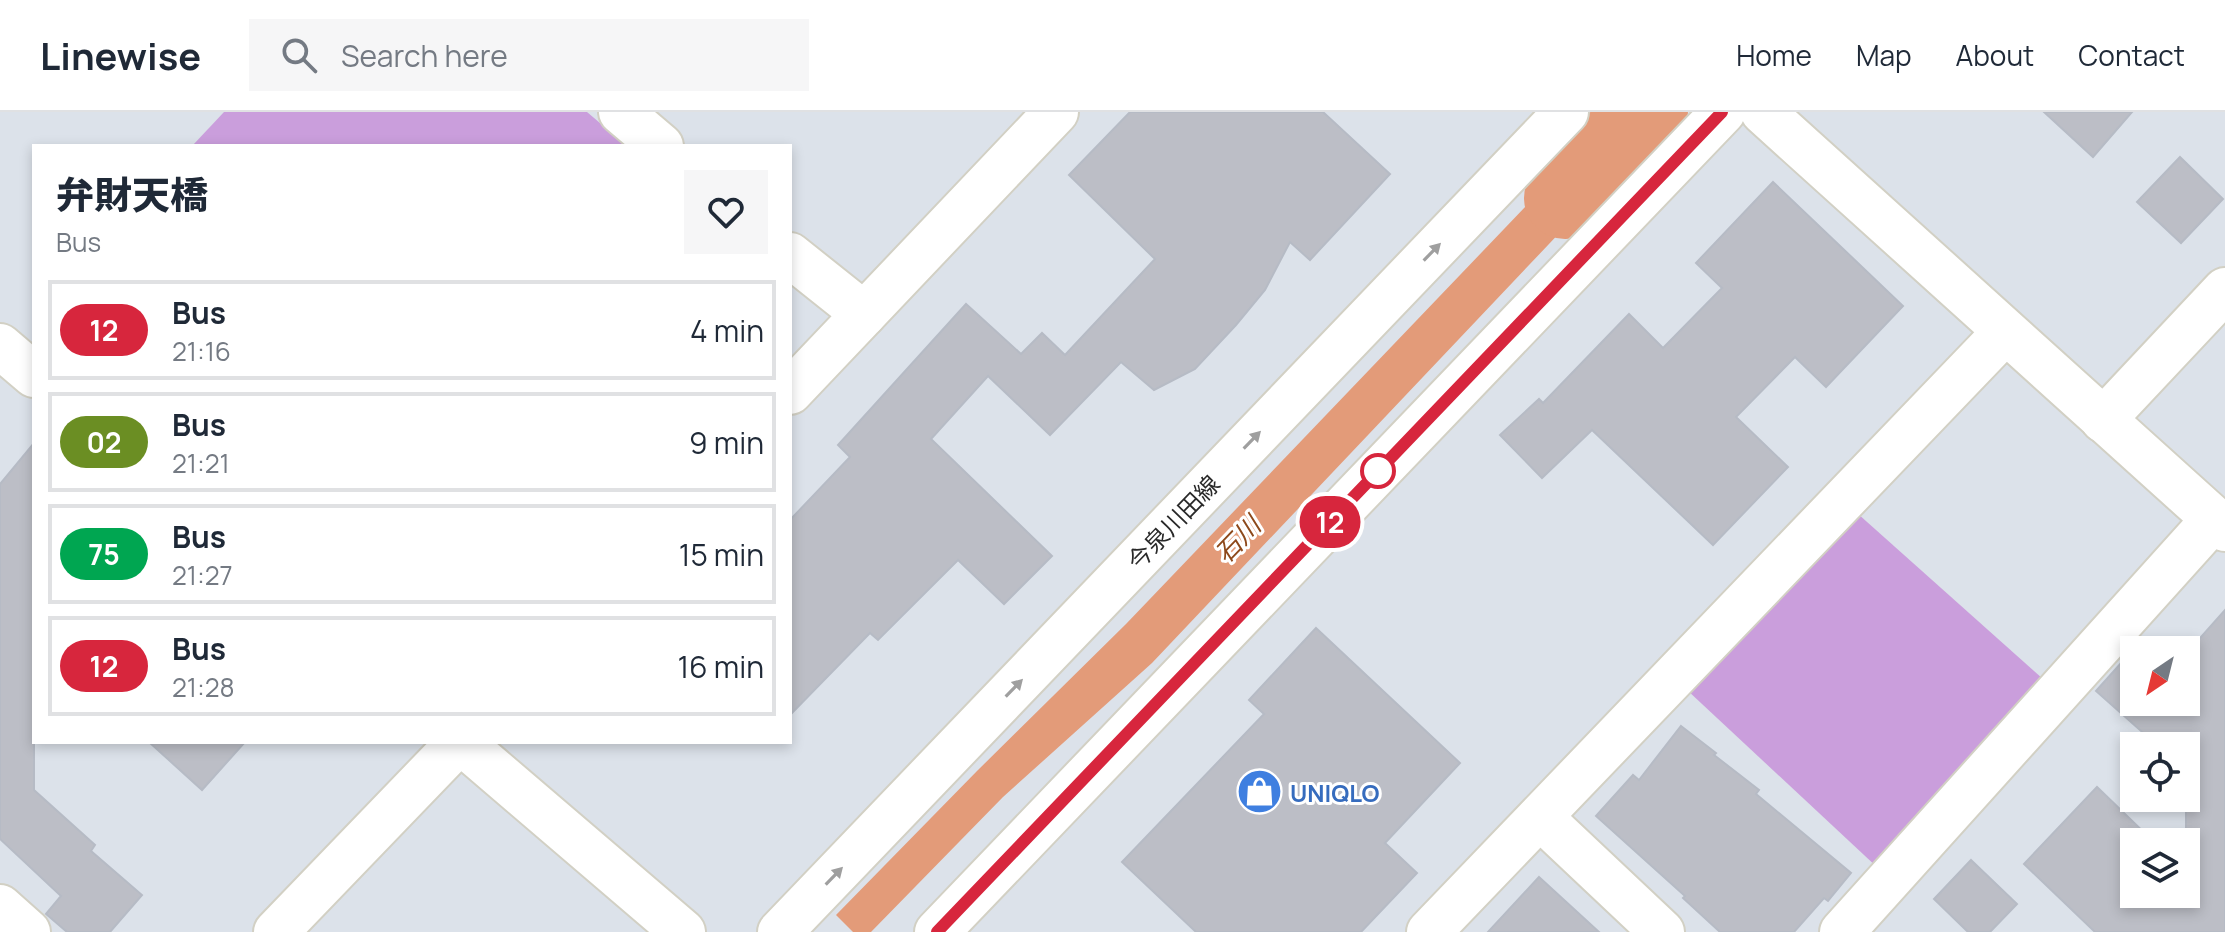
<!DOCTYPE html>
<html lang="en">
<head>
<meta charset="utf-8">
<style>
  :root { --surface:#fff; --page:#f6f6f7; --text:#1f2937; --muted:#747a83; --line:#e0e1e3 }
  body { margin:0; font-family:Manrope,"Noto Sans JP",sans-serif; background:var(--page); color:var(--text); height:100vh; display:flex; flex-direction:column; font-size:30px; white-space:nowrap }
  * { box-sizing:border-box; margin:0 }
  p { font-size:26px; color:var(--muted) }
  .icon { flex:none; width:44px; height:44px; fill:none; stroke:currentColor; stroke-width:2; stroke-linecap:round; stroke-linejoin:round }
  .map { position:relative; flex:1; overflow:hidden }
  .details { position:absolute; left:32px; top:32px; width:760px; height:600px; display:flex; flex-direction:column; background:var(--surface); border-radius:0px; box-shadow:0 4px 12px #0003 }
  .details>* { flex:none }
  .badge { padding:0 16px; border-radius:26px; font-size:28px; line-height:52px }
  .needle { width:52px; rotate:215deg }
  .tools { position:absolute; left:2120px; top:524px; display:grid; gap:16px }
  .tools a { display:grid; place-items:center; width:80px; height:80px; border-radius:0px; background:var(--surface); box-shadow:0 4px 12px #0003; font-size:40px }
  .map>.badge { position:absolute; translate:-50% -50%; box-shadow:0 0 0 4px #fff }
  .round { display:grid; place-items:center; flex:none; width:84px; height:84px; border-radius:0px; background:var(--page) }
  .head { display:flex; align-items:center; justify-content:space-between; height:136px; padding:0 24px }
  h1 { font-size:38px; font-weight:800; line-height:60px }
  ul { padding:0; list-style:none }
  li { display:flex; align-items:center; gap:24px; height:100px; margin:0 16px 12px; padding:0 8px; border:4px solid var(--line); border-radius:0px }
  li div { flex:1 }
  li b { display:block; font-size:30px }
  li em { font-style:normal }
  li .badge { min-width:88px; font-weight:700; text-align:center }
  header { display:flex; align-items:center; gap:48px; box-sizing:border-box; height:112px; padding:0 40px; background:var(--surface); border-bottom:2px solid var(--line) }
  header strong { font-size:38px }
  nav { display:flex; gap:44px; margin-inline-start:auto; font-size:28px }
  .search { width:560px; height:72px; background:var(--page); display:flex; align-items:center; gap:20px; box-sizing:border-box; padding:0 28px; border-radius:0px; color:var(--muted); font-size:30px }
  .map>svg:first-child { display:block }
  .green { fill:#ca9edc }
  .water { fill:#e39b79 }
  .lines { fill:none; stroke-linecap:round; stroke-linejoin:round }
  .river { stroke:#e39b79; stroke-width:82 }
  .building { fill:#bcbec6; stroke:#b6bbc5; stroke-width:2 }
  .street-casing { stroke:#d2d0c4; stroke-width:48 }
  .secondary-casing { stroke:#d2d0c4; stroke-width:48 }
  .street { stroke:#fff; stroke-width:44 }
  .secondary { stroke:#fff; stroke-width:44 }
  .oneway { fill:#9f9f9f }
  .line-casing { stroke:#fff; stroke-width:18 }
  .line { stroke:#d7263d; stroke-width:12 }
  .stop-dot { fill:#fff; stroke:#d7263d; stroke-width:4 }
  .labels { text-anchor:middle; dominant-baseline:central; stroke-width:6; stroke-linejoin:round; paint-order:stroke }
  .street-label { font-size:24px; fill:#292929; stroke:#fff }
  .shop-label { font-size:24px; font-weight:bold; fill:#366cbe; stroke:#fff; text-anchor:start }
  .water-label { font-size:26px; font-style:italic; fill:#8d481a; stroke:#fff }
</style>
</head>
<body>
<header>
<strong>Linewise</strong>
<div class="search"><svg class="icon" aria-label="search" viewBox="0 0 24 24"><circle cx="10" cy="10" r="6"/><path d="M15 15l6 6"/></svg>Search here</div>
<nav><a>Home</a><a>Map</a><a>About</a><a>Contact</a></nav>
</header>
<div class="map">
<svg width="2225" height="820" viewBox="0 0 2225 820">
  <rect width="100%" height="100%" fill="#dce2ea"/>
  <g class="green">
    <polygon points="224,0 587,0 627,34 193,33"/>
    <polygon points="1857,401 2043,567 1879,757 1687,578"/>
  </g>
  <polygon class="water" points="1616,0 1638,0 1657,18 1152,551 1003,685 871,820 853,820 836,803 977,659 1126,512"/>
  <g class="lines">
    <polyline class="river" points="1565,86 1647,0"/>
  </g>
  <g class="building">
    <polygon points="1130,0 1323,0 1390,62 1310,148 1290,130 1265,178 1236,213 1195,257 1154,278 1121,250 1050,323 988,264 931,327 1052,444 1004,492 958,448 878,528 870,521 790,603 790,408 850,345 838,333 966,192 1021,242 1042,221 1065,243 1155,147 1069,63"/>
    <polygon points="2044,0 2132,0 2093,45"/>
    <polygon points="2180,45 2223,87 2181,131 2137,90"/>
    <polygon points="1773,70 1903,194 1826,275 1795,245 1736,305 1788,355 1713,433 1592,318 1542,366 1500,323 1539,287 1543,291 1629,202 1663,236 1722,176 1696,151"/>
    <polygon points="34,331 34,678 95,733 91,739 142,783 110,820 67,820 46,802 61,784 0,727 0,372"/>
    <polygon points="2225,498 2225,820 2095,820 2024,752 2097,675 2154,730 2134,730 2134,782 2186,782 2186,634 2158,634 2096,579 2140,530 2149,538 2134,538 2134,590 2186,590 2186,542"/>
    <polygon points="1316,516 1460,651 1385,731 1417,761 1361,820 1196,820 1122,750 1264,602 1249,588"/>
    <polygon points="1681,614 1716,641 1714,643 1759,678 1756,682 1851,761 1828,789 1824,786 1794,820 1720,820 1683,786 1685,784 1596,704 1633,663 1639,668"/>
    <polygon points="149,630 245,630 202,678"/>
    <polygon points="1971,748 2017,792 1990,820 1968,820 1934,787"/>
    <polygon points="1539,765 1599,820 1488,820"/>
  </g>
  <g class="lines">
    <defs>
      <g id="street">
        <polyline points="621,0 661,34"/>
        <polyline points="1763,0 2225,417"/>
        <polyline points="790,143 864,202"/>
        <polyline points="790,280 1056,0"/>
        <polyline points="2103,308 2225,178"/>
        <polyline points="1540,705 1662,820"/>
        <polyline points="0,795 28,820"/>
        <polyline points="276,820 459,630"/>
        <polyline points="1429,820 2005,220"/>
        <polyline points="1842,820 2214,407"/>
      </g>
      <g id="secondary">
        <polyline points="0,234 34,263"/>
        <polyline points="461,630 683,820"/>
        <polyline points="780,820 1566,0"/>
        <polyline points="937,820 1723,0"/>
      </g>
    </defs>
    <use href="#street" class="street-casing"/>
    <use href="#secondary" class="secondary-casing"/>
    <use href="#street" class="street"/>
    <use href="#secondary" class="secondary"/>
  </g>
  <defs><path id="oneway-solid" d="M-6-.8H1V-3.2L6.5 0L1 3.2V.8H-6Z" transform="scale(2)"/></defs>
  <g class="oneway">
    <use href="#oneway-solid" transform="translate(1432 140) rotate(-46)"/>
    <use href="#oneway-solid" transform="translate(1252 328) rotate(-46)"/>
    <use href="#oneway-solid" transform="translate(1014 576) rotate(-46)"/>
    <use href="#oneway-solid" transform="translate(834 764) rotate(-46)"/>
  </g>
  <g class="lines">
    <defs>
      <polyline id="line" points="937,820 1722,0"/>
    </defs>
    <use href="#line" class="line-casing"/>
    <use href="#line" class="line"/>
  </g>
  <defs>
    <symbol id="shop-disc" viewBox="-11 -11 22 22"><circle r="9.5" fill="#3f7fe0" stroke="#fff"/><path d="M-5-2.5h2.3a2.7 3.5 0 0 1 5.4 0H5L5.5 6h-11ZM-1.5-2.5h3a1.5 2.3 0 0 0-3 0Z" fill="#fff"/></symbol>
  </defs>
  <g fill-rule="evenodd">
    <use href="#shop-disc" x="1234" y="654" width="51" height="51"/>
  </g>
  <circle class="stop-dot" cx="1378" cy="359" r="16"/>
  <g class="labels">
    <g class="street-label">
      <text transform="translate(1173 410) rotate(-46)">今泉川田線</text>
    </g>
    <g class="shop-label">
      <text x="1290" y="680">UNIQLO</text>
    </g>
    <g class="water-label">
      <text transform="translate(1237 427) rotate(-46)">石川</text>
    </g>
  </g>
</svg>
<div class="tools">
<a><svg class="needle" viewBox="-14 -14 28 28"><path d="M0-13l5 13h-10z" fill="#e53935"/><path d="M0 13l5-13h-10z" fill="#747a83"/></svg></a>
<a><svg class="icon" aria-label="locate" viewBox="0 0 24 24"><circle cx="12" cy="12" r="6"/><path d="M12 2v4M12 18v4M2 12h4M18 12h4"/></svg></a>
<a><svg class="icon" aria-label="layers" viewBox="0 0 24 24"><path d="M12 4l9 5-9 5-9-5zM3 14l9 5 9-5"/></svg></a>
</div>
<b class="badge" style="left:1330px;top:410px;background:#d7263d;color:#fff">12</b>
<section class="details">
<div class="head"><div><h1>弁財天橋</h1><p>Bus</p></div><a class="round"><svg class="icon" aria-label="heart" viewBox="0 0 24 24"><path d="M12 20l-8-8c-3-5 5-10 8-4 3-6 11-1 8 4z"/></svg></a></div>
<ul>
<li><span class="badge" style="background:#d7263d;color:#fff">12</span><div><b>Bus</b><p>21:16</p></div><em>4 min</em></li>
<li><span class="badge" style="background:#6b8e23;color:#fff">02</span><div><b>Bus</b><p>21:21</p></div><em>9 min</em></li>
<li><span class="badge" style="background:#00a651;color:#fff">75</span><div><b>Bus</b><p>21:27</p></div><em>15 min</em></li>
<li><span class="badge" style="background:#d7263d;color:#fff">12</span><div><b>Bus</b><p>21:28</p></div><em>16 min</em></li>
</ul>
</section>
</div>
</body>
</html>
